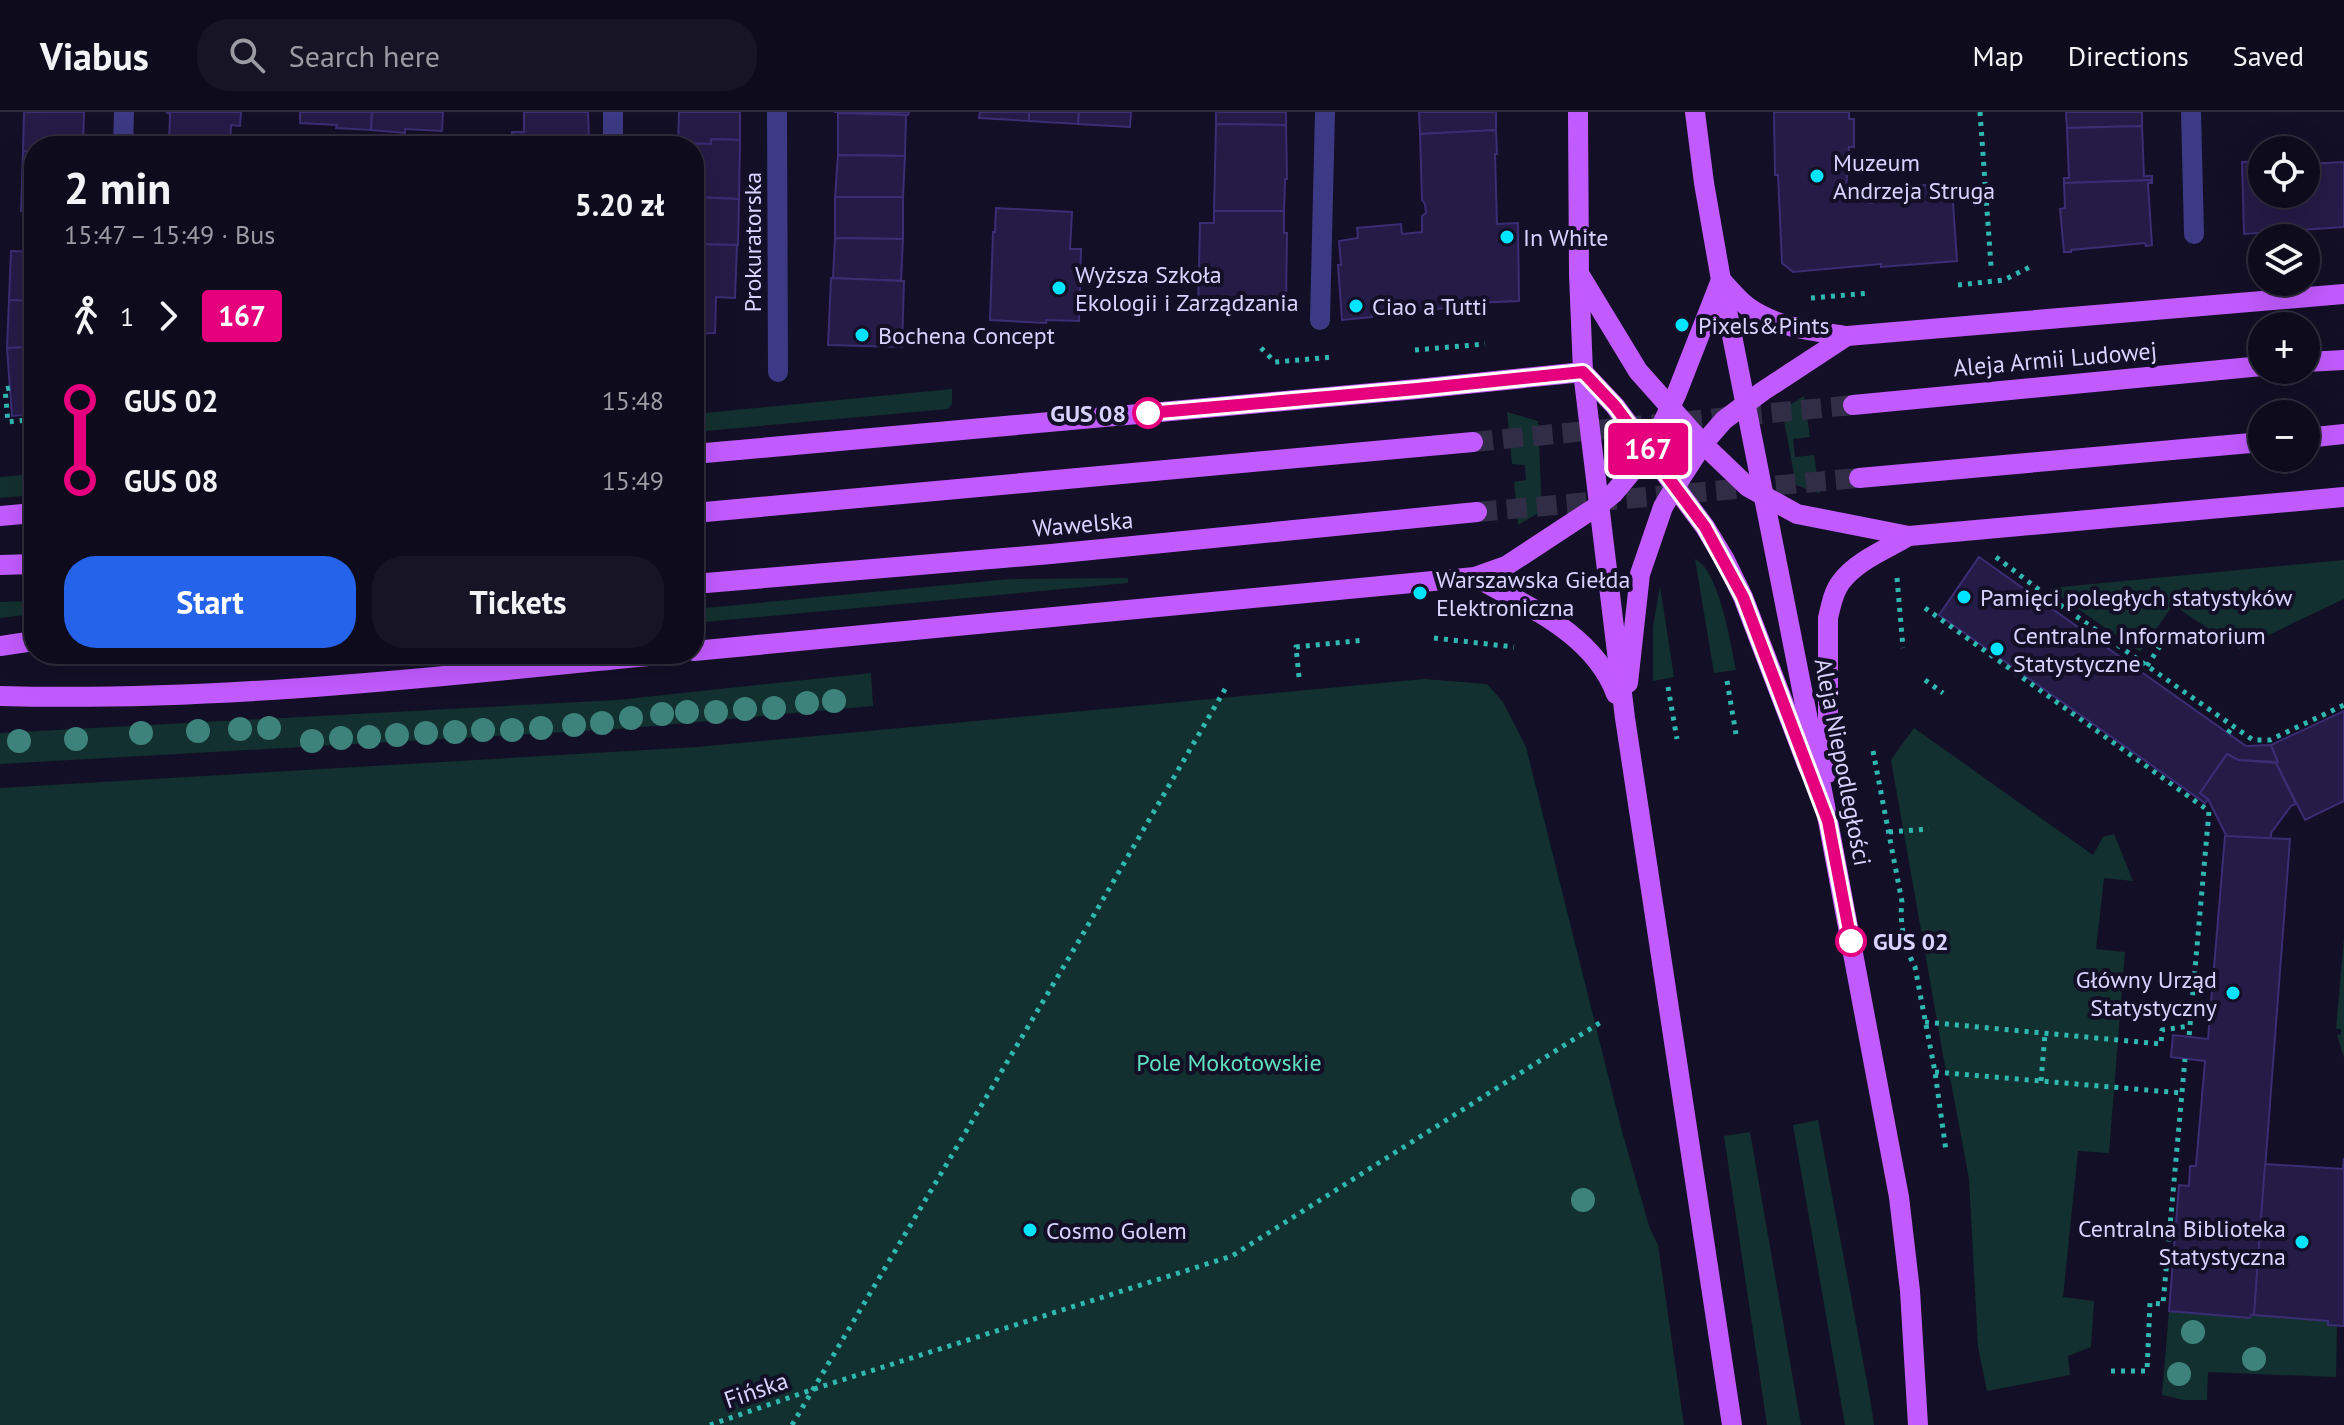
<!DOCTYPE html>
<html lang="en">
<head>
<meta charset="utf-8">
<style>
  :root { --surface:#0e0b1c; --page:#171425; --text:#f1f3f6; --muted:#9b9ba3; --line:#2e2b3b; --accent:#2563eb }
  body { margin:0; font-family:"PT Sans",sans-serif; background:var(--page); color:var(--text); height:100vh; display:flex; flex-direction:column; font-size:30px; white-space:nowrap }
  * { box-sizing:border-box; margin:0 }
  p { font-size:26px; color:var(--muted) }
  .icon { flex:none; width:44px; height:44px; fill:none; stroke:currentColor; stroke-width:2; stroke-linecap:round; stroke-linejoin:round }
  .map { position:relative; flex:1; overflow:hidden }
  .side { position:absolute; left:24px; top:24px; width:680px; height:528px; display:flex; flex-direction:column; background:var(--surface); border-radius:32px; box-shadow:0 8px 32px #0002,0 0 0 2px var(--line) }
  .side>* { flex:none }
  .badge { padding:0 16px; border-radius:6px; font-size:28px; line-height:52px }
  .tools { position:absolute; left:2248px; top:24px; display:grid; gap:16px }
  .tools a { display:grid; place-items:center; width:72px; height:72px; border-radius:50%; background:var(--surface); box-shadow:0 8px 32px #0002,0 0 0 2px var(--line); font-size:40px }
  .map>.badge { position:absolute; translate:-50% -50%; box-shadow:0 0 0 4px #fff }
  .legs { display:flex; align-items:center; gap:12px; height:88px; padding:0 40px; font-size:26px }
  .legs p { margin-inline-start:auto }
  .summary { display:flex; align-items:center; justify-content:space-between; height:136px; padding:0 40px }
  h1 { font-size:44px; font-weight:600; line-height:60px }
  .primary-button { display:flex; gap:16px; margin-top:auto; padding:16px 40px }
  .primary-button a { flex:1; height:92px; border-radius:32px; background:var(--accent); color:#fff; font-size:32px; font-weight:600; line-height:92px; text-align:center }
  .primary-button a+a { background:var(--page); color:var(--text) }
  ul { padding:0 40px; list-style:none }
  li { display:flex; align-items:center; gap:28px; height:80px; font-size:30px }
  li i { display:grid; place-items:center; width:12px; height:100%; margin:0 10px; background:currentColor }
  li i::after { content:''; width:20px; height:20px; margin:-10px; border:6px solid; border-radius:50%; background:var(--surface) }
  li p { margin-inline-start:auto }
  li:first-child i { background:linear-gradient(#0000 50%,currentColor 0) }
  li:last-child i { background:linear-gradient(currentColor 50%,#0000 0) }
  header { display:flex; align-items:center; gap:48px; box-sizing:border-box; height:112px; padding:0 40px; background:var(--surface); border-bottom:2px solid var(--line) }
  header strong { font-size:38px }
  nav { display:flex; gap:44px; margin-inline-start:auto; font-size:28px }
  .search { width:560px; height:72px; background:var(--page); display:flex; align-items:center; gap:20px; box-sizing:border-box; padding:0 28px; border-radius:32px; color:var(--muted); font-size:30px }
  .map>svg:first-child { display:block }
  .green { fill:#12302f }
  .building { fill:#241b47; stroke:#3b2d73; stroke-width:2 }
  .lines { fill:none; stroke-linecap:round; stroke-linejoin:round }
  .major-tunnel { stroke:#312d47; stroke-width:20; stroke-dasharray:20 10; stroke-linecap:butt }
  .path { stroke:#2fb8b0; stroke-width:5; stroke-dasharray:4 6; stroke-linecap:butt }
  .minor { stroke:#3d3a85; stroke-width:20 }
  .major { stroke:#c25bff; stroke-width:20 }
  .tree { fill:#3d827b }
  .line-1-casing { stroke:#fff; stroke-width:18 }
  .line-1 { stroke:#e6007e; stroke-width:12 }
  .poi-dot { fill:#00e5ff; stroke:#130f26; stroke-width:3 }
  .stop-1-dot { fill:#fff; stroke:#e6007e; stroke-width:4 }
  .labels { text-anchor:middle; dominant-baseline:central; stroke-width:8; stroke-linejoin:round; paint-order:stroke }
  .poi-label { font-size:24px; fill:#d9d4ff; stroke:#130f26; text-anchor:start }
  .street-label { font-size:24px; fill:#d9d4ff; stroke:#130f26 }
  .stop-label { font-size:24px; font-weight:bold; fill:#d9d4ff; stroke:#130f26; text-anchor:end }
  .park-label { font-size:24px; fill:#5fe0c0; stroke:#130f26 }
</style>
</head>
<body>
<header>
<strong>Viabus</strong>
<div class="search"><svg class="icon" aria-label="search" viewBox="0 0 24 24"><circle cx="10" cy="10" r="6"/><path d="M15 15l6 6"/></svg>Search here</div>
<nav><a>Map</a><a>Directions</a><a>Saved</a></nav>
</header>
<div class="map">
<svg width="2344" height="1313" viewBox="0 0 2344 1313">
  <rect width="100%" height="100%" fill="#130f26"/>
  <g class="green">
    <polygon points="952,277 952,292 948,297 694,320 694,302"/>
    <polygon points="1804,284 1810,325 1793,327 1795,345 1814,343 1820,382 1796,373 1782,298"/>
    <polygon points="1507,300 1538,309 1542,399 1518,413 1514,370 1526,368 1525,353 1512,352"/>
    <polygon points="34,362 34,383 0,386 0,365"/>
    <path d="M1695,447C1719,458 1731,532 1736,558L1714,561Z"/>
    <polygon points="2344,448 2344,487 2239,537 2173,493 2140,540 2051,478 2051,476"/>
    <polygon points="1128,466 1128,471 694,511 694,497 1011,467"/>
    <polygon points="1660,474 1674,565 1653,569 1653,515"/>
    <polygon points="34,489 34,502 0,506 0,490"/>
    <polygon points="326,542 398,542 316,548"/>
    <polygon points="871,561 873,594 620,617 0,652 0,621 617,588"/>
    <polygon points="1424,567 1487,572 1503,590 1526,635 1623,1023 1650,1117 1658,1133 1684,1313 0,1313 0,676 697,635"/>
    <polygon points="1914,616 2093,743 2103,725 2114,722 2133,769 2104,766 2096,837 2125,840 2109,1041 2078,1039 2063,1185 2094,1189 2091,1235 2068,1244 2070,1263 1987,1279 1978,1235 1969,1067 1951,970 1945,954 1891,648"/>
    <polygon points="2344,826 2344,946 2337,923 2341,922 2341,917 2336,917"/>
    <polygon points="1818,1008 1870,1286 1874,1313 1845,1313 1793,1013"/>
    <polygon points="1750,1020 1801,1313 1767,1313 1724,1024"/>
    <polygon points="2169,1199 2250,1206 2254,1203 2328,1209 2337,1213 2336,1265 2208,1260 2207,1288 2184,1288 2162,1283"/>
  </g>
  <g class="building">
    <polygon points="24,0 84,0 83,34 34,34 34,40 23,39"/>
    <polygon points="166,0 241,0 240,14 231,13 230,33 169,31 170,2"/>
    <polygon points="300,0 372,0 371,18 336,16 337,13 300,11"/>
    <polygon points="372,0 443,0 442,19 405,17 405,21 371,18"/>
    <polygon points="524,0 588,0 589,31 575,31 575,34 512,34 512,20 524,20"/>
    <polygon points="679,0 740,0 740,28 711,27 711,32 678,31"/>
    <polygon points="834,0 909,0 908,3"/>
    <polygon points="980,0 1029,0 1029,9 979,6"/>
    <polygon points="1029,0 1079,0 1078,12 1029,9"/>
    <polygon points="1079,0 1131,0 1130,15 1078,12"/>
    <polygon points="1216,0 1286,0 1286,13 1216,12"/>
    <polygon points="1419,0 1496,0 1496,18 1420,22"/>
    <polygon points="1774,0 1849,0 1849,7 1854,7 1854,35 1849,35 1846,79 1854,87 1872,91 1873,81 1898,81 1897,75 1926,73 1927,77 1952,76 1957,149 1881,155 1881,152 1793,160 1782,151 1778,63 1775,63"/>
    <polygon points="2066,0 2142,0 2142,14 2067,16"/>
    <polygon points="838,1 906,3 905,44 838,43"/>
    <polygon points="1216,12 1286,13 1287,67 1285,67 1284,99 1214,99"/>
    <polygon points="2142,14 2144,64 2152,64 2152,68 2064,71 2064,66 2069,66 2067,16"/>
    <polygon points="1496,18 1497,42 1495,42 1497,112 1518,111 1519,189 1473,191 1473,194 1372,202 1372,205 1342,208 1338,153 1341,153 1339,129 1358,126 1357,116 1401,112 1402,122 1422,120 1422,104 1426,101 1425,92 1422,88 1420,22"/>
    <polygon points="711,27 740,28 739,87 694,85 694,34 678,34 678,31 711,32"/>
    <polygon points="169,31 230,33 169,34"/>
    <polygon points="23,39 34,40 34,100 21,99"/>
    <polygon points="838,43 905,44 903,85 835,85"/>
    <polygon points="2262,49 2262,82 2306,82 2306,52 2344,50 2344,115 2244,122 2242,50"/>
    <polygon points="2152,68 2152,71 2148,71 2152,133 2146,134 2145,131 2071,138 2071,140 2064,140 2060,97 2065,96 2064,71"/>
    <polygon points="694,85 739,87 738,133 694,132"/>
    <polygon points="835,85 903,85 903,127 835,126"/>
    <polygon points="996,96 1072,100 1070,137 1081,137 1079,209 1046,208 1046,211 990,208 993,120 995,120"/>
    <polygon points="1214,99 1284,99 1284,121 1287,121 1286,190 1260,190 1260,201 1198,200 1200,111 1214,111"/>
    <polygon points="835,126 903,127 901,169 833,166"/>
    <polygon points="694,132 737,133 735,186 716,185 715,221 694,222"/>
    <polygon points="11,139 34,140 34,189 9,188"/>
    <polygon points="831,166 904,169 902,235 828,233"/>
    <polygon points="9,188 34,189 34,235 7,236"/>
    <polygon points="34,235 34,302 12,304 7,236"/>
    <polygon points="1979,445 2246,634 2271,633 2278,650 2238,648 2227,642 2200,681 2208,687 2205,691 1939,503"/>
    <polygon points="2344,599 2344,689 2305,708 2276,651 2278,650 2271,633"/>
    <polygon points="2227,642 2238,648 2276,651 2296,692 2291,694 2271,721 2271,727 2227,725 2208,687 2200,681"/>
    <polygon points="2225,724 2290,727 2254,1203 2251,1203 2250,1206 2169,1199 2179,1073 2189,1074 2190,1054 2196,1054 2205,949 2171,945 2173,923 2208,927"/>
    <polygon points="2344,1046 2344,1214 2328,1213 2328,1209 2254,1203 2265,1052 2343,1057"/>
  </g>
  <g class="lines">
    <g class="major-tunnel">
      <polyline points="1473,330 1853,293"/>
      <polyline points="1477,400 1859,366"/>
    </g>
    <g class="path">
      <polyline points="1980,0 1991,154"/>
      <polyline points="1958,173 2004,168 2030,155"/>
      <polyline points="1811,186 1870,181"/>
      <polyline points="1261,236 1275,250 1333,245"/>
      <polyline points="1415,238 1485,232"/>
      <polyline points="10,276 5,277 8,310 34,307"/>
      <polyline points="1996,445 2046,483 2253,628 2270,628 2344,593"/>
      <polyline points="1897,466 1903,536"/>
      <polyline points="1925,496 2209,699 2189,925"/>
      <polyline points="1434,526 1514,535"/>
      <polyline points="2147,554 2160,534"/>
      <polyline points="1299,565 1296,535 1365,528"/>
      <polyline points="1925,568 1943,581"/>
      <polyline points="1727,569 1736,622"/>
      <polyline points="1668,575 1677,627"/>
      <polyline points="2228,621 2233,614"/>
      <path d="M1873,639L1902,790C1899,810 1905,837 1915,855L1935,960L1946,1039"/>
      <polyline points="1889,720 1929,717"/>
      <polyline points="1925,910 2161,932 2162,918 2189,914"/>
      <polyline points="1935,960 2182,981"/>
      <polyline points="2041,969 2045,922"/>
      <polyline points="2111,1259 2147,1259 2150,1191 2163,1192 2185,947"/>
      <polyline points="710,1313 814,1277 1232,1144 1601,910"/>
      <polyline points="792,1313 1080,827 1228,572"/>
    </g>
    <g class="minor">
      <polyline points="613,0 613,34"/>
      <polyline points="777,0 778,260"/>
      <polyline points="2191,0 2194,122"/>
      <polyline points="123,34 124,0"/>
      <polyline points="1320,208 1325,0"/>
    </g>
    <g class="major">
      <polyline points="1578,0 1579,162 1583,260 1625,606 1732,1313"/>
      <polyline points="1695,0 1704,71 1721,168 1828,709 1899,1085 1910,1179 1918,1313"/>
      <polyline points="1581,165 1638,259 1703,332 1748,375 1797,402 1909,424 2344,385"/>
      <path d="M1721,168C1730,177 1738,188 1748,195C1777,216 1814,219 1847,224L2344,182"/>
      <polyline points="2306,250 2344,248"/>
      <polyline points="1583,260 1615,294 1705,415 1725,448 1743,485 1808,655"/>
      <polyline points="1853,293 2262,254"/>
      <polyline points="2306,326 2344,322"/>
      <polyline points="694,342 1417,277 1583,260"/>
      <polyline points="1859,366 2262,330"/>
      <polyline points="694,401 1473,330"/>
      <polyline points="0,404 34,401"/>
      <polyline points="0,453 34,452"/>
      <path d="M1475,465C1527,494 1594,522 1616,582"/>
      <polyline points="694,472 1051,442 1477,400"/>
      <polyline points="0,534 34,529"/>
      <polyline points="694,539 1475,465 1506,454 1599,393 1613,382 1649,339 1676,283 1721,168"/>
      <polyline points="1628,571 1640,462 1663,395 1675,375 1703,332 1724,308 1763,279 1847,224"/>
      <path d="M0,584C224,590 446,564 668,542"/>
      <path d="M1828,661V506C1831,494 1833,480 1841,470C1856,449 1887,437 1909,424"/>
    </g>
  </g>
  <g class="tree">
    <circle cx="834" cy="589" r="12"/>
    <circle cx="807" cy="591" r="12"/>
    <circle cx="774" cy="596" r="12"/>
    <circle cx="745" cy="597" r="12"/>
    <circle cx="687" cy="600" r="12"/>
    <circle cx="716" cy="600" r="12"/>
    <circle cx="662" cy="602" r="12"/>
    <circle cx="631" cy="606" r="12"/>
    <circle cx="602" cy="611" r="12"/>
    <circle cx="574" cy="613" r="12"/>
    <circle cx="269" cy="616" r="12"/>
    <circle cx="541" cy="616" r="12"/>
    <circle cx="240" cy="617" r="12"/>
    <circle cx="483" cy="618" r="12"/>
    <circle cx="512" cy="618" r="12"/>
    <circle cx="198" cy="619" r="12"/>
    <circle cx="455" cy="620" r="12"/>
    <circle cx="141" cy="621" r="12"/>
    <circle cx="426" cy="621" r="12"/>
    <circle cx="397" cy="623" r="12"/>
    <circle cx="369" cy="625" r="12"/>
    <circle cx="341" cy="626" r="12"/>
    <circle cx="76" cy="627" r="12"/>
    <circle cx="19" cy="629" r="12"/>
    <circle cx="312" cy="629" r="12"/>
    <circle cx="1583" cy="1088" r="12"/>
    <circle cx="2193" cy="1220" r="12"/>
    <circle cx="2254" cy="1247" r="12"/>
    <circle cx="2179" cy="1262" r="12"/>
  </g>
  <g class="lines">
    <defs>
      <polyline id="line-1" points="1148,301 1417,277 1583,260 1615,294 1705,415 1743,485 1828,709 1851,829"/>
    </defs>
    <use href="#line-1" class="line-1-casing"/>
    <use href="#line-1" class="line-1"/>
  </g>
  <g class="poi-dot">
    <circle cx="1817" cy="64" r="8"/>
    <circle cx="1507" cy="125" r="8"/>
    <circle cx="1059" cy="176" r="8"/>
    <circle cx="1356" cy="194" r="8"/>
    <circle cx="1682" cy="213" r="8"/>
    <circle cx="862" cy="223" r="8"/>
    <circle cx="1420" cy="481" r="8"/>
    <circle cx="1964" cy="485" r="8"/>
    <circle cx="1997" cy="537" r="8"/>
    <circle cx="2233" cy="881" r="8"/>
    <circle cx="1030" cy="1118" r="8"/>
    <circle cx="2302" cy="1130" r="8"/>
  </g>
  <g class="stop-1-dot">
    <circle cx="1148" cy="301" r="14"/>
    <circle cx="1851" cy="829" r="14"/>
  </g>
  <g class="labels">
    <g class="poi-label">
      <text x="1833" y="50">Muzeum<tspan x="1833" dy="28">Andrzeja Struga</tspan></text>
      <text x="1523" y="125">In White</text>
      <text x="1075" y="162">Wyższa Szkoła<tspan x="1075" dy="28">Ekologii i Zarządzania</tspan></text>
      <text x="1372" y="194">Ciao a Tutti</text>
      <text x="1698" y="213">Pixels&amp;Pints</text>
      <text x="878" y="223">Bochena Concept</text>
      <text x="1436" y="467">Warszawska Giełda<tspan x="1436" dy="28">Elektroniczna</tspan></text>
      <text x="1980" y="485">Pamięci poległych statystyków</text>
      <text x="2013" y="523">Centralne Informatorium<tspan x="2013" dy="28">Statystyczne</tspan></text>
      <text x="2217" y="867" text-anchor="end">Główny Urząd<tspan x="2217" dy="28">Statystyczny</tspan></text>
      <text x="2286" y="1116" text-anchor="end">Centralna Biblioteka<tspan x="2286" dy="28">Statystyczna</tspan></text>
      <text x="1046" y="1118">Cosmo Golem</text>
    </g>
    <g class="street-label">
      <text transform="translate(752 130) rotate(-90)">Prokuratorska</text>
      <text transform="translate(2055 247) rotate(-5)">Aleja Armii Ludowej</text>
      <text transform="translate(1083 412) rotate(-5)">Wawelska</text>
      <text transform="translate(1843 650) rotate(79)">Aleja Niepodległości</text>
      <text transform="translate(756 1278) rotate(-19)">Fińska</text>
    </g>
    <g class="stop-label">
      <text x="1126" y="301">GUS 08</text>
      <text x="1873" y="829" text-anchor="start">GUS 02</text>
    </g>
    <g class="park-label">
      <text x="1229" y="950">Pole Mokotowskie</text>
    </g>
  </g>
</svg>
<div class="tools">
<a><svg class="icon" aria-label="locate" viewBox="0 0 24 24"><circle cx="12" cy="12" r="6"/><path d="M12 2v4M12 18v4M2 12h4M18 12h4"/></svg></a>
<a><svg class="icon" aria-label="layers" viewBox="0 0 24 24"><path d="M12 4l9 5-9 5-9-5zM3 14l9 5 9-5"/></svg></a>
<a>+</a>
<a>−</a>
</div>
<b class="badge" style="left:1648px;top:337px;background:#e6007e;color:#fff">167</b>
<section class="side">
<div class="summary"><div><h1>2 min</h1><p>15:47 – 15:49 · Bus</p></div><b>5.20 zł</b></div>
<div class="legs"><svg class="icon" aria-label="walk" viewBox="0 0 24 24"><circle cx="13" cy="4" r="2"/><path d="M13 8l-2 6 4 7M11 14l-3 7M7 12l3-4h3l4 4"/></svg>1<svg class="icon" aria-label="forward" viewBox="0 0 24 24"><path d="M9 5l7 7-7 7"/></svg><b class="badge" style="background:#e6007e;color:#fff">167</b></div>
<ul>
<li><i style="color:#e6007e"></i><b>GUS 02</b><p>15:48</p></li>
<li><i style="color:#e6007e"></i><b>GUS 08</b><p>15:49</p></li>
</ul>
<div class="primary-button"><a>Start</a><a>Tickets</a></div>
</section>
</div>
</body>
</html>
